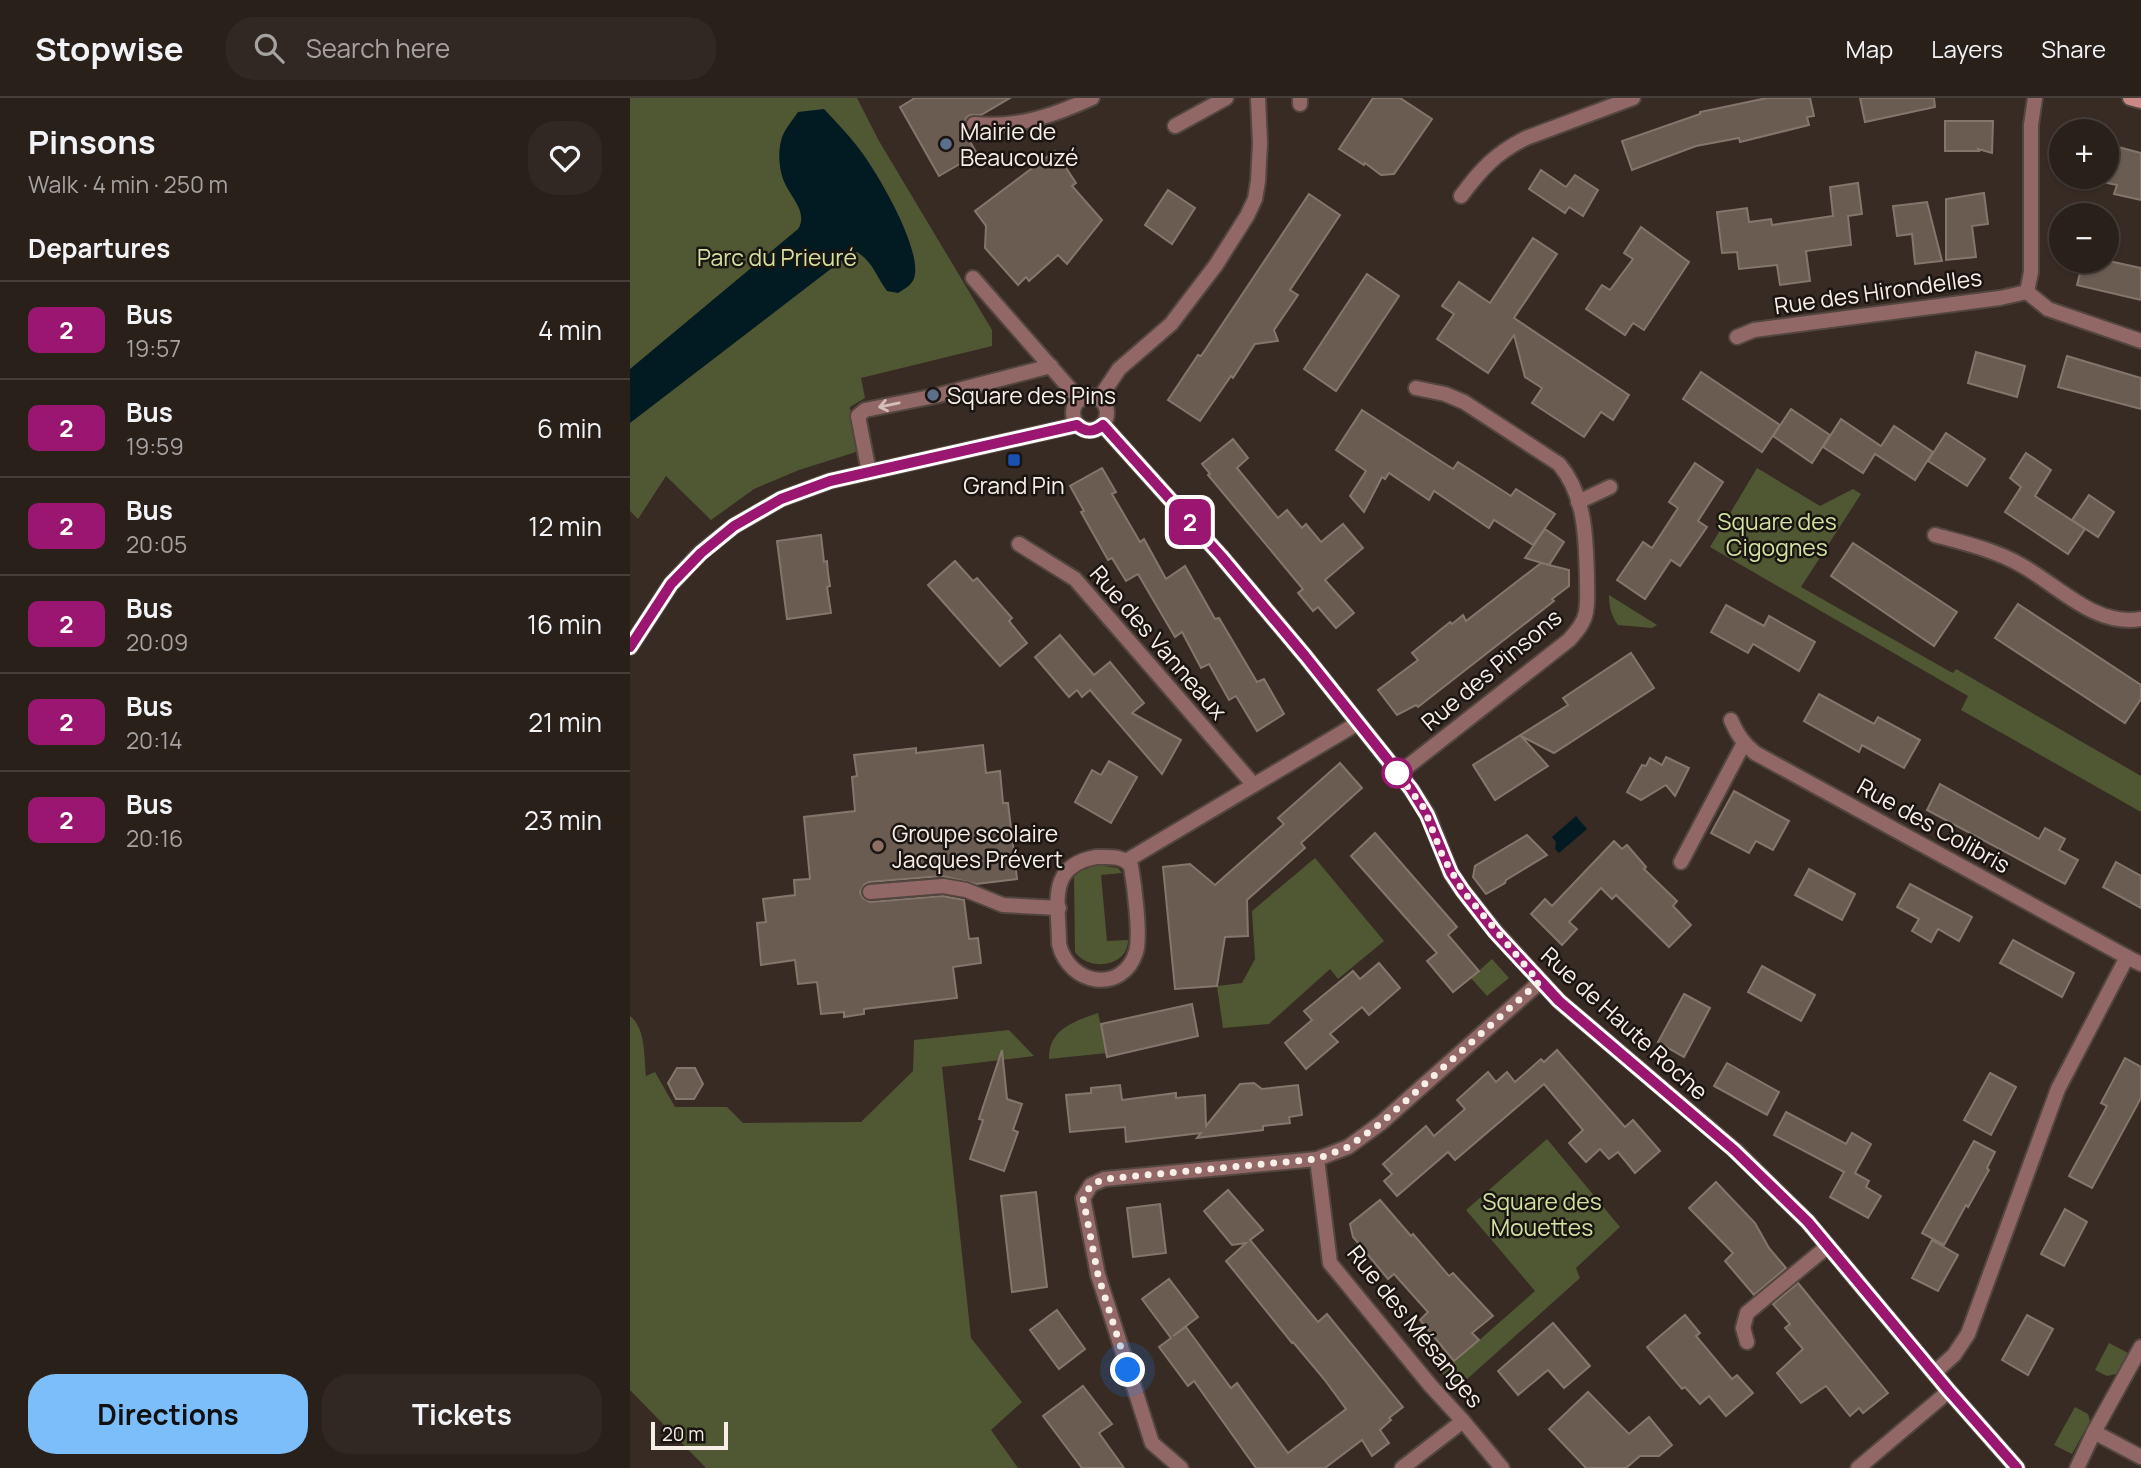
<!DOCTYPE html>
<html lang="en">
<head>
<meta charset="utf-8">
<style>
  :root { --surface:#2a201a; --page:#322823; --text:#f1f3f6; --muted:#a5a3a2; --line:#463e39; --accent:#7bbef9 }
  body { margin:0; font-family:Manrope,sans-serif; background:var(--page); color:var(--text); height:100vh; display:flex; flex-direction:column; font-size:26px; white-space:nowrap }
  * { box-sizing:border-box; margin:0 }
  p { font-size:23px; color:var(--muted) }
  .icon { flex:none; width:38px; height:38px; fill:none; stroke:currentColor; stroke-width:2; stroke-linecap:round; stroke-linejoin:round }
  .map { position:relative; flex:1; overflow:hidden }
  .panel { display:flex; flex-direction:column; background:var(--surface); width:630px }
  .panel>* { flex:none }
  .badge { padding:0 14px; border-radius:10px; font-size:24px; line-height:46px }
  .buttons { position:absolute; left:1419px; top:21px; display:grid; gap:14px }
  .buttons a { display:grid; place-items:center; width:70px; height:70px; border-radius:50%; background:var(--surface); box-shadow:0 2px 5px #0004,0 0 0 2px var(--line); font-size:35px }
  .scale { position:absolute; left:21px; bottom:18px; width:77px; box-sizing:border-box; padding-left:7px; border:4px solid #f7eee8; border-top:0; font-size:19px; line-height:24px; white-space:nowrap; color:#f7eee8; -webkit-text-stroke:5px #1b1511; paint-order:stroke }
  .you { position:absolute; width:35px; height:35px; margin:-18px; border:5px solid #fff; border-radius:50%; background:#1a73e8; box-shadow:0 0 0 10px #1a73e833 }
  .map>.badge { position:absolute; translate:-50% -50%; box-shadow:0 0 0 4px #fff }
  h2 { padding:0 28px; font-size:26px; line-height:63px }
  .round { display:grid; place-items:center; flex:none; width:74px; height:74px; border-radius:28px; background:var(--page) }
  .overview { display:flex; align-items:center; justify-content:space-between; height:119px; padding:0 28px }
  h1 { font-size:33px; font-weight:700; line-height:52px }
  .action { display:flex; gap:14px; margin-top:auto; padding:14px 28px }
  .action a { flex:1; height:80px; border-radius:28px; background:var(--accent); color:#111; font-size:28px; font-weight:700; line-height:80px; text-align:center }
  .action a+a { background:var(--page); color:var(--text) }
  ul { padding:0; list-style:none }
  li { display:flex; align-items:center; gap:21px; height:98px; padding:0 28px; border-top:2px solid var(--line) }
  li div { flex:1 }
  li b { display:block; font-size:26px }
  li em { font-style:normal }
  li .badge { min-width:77px; font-weight:700; text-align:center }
  header { display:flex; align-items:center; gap:42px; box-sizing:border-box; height:98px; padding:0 35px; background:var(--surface); border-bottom:2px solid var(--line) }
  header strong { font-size:33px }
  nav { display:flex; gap:38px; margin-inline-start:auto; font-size:24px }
  .search { width:490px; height:63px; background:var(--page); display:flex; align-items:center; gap:18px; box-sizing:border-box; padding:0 24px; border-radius:28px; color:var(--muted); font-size:26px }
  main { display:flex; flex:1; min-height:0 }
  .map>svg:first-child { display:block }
  .green { fill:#4f5832 }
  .water { fill:#021b23 }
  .building { fill:#6b5c52; stroke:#85766c; stroke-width:2 }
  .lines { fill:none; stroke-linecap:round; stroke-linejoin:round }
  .lane-casing { stroke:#53463f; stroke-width:18 }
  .street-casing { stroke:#53463f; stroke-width:18 }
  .secondary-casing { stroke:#53463f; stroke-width:18 }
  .lane { stroke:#926867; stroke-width:14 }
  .street { stroke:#926867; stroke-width:14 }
  .secondary { stroke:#ca8886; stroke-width:14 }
  .oneway { stroke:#d4bfbb }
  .line-casing { stroke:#fff; stroke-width:16 }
  .line { stroke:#9b1670; stroke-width:10 }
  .walk { stroke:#f7eee8; stroke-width:7; stroke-dasharray:0 12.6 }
  .service-dot { fill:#5c6f8a; stroke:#1b1511; stroke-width:2.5 }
  .transit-dot { fill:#1a4fb4; stroke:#1b1511; stroke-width:2.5 }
  .stop-dot { fill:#fff; stroke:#9b1670; stroke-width:3.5 }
  .education-dot { fill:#8d6e63; stroke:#1b1511; stroke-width:2.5 }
  .labels { text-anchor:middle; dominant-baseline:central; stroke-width:5; stroke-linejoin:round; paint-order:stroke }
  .poi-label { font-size:23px; fill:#f7eee8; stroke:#1b1511; text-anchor:start }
  .park-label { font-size:23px; fill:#d1e2a0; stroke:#1b1511 }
  .street-label { font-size:23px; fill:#f7eee8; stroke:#1b1511 }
</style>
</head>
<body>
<header>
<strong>Stopwise</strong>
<div class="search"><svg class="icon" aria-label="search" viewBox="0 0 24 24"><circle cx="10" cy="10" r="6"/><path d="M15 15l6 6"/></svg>Search here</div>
<nav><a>Map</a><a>Layers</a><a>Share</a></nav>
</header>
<main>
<section class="panel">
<div class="overview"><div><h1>Pinsons</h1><p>Walk · 4 min · 250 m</p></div><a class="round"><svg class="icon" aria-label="heart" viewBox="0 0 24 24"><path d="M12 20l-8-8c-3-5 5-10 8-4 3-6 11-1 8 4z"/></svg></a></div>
<h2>Departures</h2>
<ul>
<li><span class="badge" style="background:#9b1670;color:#fff">2</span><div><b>Bus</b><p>19:57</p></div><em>4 min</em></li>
<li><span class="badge" style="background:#9b1670;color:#fff">2</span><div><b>Bus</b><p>19:59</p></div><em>6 min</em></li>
<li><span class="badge" style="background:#9b1670;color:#fff">2</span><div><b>Bus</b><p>20:05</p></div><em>12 min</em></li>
<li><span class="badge" style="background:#9b1670;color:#fff">2</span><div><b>Bus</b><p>20:09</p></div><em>16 min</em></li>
<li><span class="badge" style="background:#9b1670;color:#fff">2</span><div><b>Bus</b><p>20:14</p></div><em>21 min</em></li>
<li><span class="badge" style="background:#9b1670;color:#fff">2</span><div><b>Bus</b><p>20:16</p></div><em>23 min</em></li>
</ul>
<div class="action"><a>Directions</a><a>Tickets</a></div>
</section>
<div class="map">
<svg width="1511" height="1370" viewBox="0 0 1511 1370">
  <rect width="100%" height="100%" fill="#382b23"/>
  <g class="green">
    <polygon points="0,0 227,0 249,43 362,232 362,248 231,280 235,300 220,309 226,354 169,372 124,391 81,422 36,378 8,421 0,413"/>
    <polygon points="1127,370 1190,408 1223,391 1231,396 1171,489 1319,573 1323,575 1326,571 1511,678 1511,714 1331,612 1338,598 1080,449"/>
    <path d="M979,497L1027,527L1022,530L988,527C981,518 979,508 979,497Z"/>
    <polygon points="685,760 754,843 708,881 700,871 639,926 593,930 587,888 612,885 625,861 622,813"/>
    <path d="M468,767L488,770L492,775L471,777L477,843L498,842C498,869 459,874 445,854L444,779L450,773Z"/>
    <polygon points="862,861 879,880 857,898 841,880"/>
    <path d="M468,915L477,955L419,961C418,932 444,923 468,915Z"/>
    <path d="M0,918C16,930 14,960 16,978L25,974L45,1009H97L113,1025L231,1024L283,973L284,942L379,932L404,958L312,969L341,1240L392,1304L361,1332L388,1370H76L0,1292Z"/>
    <polygon points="917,1041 990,1129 946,1170 950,1180 826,1291 812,1275 905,1193 836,1112"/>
    <polygon points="1479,1245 1498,1255 1486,1276 1477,1278 1465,1272"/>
    <polygon points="1445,1309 1458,1316 1460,1323 1442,1356 1424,1347"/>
  </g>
  <g class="water">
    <path d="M194,11C205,23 217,35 227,48C246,72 289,145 285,176C284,186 276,190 268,195L257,193C246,178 243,164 227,154L215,160L0,325V271L168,131C179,114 159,98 153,81C149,70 148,54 151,43C153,33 162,23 168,14Z"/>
    <polygon points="946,718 957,731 929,755 925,751 926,744 922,739"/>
  </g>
  <g class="building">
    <polygon points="285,0 380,0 351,17 340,17 336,20 334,26 331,28 347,56 309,78 270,9"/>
    <polygon points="743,0 770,0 802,21 764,76 751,77 735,65 734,67 709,51"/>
    <polygon points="1137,0 1180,0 1184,18 1177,19 1179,27 1110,44 1109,40 1066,48 1002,72 992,43 1070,16 1070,14"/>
    <polygon points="1230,0 1304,0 1305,9 1235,24"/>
    <polygon points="1315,23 1363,23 1362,55 1348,51 1349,53 1315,53"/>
    <polygon points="1477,46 1511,55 1511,102 1484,96 1487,87 1477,85"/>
    <polygon points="425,53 446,85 442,88 472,122 437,166 428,157 399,183 396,179 388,187 355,150 356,128 345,113"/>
    <polygon points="911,72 936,89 945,77 968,92 953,118 939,109 935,115 899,91"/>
    <polygon points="1228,85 1232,116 1218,118 1221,147 1176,153 1180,183 1150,187 1147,167 1109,171 1107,154 1092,155 1087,114 1117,110 1119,124 1141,121 1142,127 1203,118 1200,89"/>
    <polygon points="538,92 565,110 542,146 515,127"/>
    <polygon points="1354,95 1358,126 1342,128 1346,159 1316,162 1316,101"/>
    <polygon points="679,96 710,117 660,192 668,197 644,232 648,243 625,246 603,280 601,278 570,323 538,302 568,257 571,258"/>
    <polygon points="1297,104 1312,163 1285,166 1282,136 1267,138 1263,108"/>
    <polygon points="1011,129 1059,164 1014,232 1003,225 995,237 956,211 972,187 980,192 1003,161 994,155"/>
    <polygon points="903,140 927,156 884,220 999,297 983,322 971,314 954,339 902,305 912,290 895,279 884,237 858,275 807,241 824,216 812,208 829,184 860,205"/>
    <polygon points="1453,163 1479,163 1511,170 1511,202 1447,187"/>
    <polygon points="737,176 769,198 706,293 674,271"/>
    <polygon points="1346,254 1395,268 1387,299 1338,285"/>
    <polygon points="1437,258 1511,280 1511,311 1428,289"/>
    <polygon points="1071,274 1150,327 1132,354 1053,301"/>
    <polygon points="1161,311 1200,337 1182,365 1143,338"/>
    <polygon points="732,312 823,371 828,364 881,398 886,391 925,416 903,447 864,422 859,430 804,393 799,402 759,375 755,381 752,379 734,414 720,398 736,373 706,352"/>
    <polygon points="1211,321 1251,348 1264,328 1303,354 1285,382 1245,356 1233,375 1193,349"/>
    <polygon points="1316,335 1355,361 1337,388 1298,363"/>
    <polygon points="603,341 618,360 607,370 648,420 657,412 672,430 676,426 691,444 713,426 733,450 695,482 724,515 706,530 688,509 683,513 668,495 673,491 578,377 580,376 572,366"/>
    <polygon points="1396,355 1421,372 1405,398 1455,431 1438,456 1375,414 1391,389 1380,380"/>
    <polygon points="1065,365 1093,384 1068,423 1077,429 1050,468 1041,462 1015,501 987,482 1013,444 1022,450 1048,410 1039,404"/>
    <polygon points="472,370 486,394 482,396 510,444 514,441 536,481 555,468 585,521 589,520 627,584 634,581 654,616 627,633 606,598 599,602 579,566 571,570 552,534 545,539 508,476 496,483 482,460 478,462 451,414 454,413 440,388"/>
    <polygon points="1459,397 1484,414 1468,439 1442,422"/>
    <polygon points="915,431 934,444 919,467 895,460"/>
    <polygon points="191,437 194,464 197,463 198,475 200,488 197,489 201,515 157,521 147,443"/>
    <polygon points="1223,445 1327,514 1304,548 1201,478"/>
    <polygon points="325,463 343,483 347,480 382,520 379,523 397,545 370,568 298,487"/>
    <polygon points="911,465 939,472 939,488 922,501 924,503 788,609 786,607 767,617 748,592 788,562 782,555 820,524 822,526 833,517 836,523"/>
    <polygon points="1388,506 1511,587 1511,601 1495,625 1365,540"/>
    <polygon points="1096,507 1134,528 1139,518 1185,544 1169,573 1123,546 1118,555 1081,534"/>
    <polygon points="430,537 464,577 480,564 514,605 502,615 551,642 532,676 460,592 452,599 447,592 439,599 405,559"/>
    <polygon points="1001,555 1024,590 924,655 891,638 918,668 865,702 843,667 938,607 933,600"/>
    <polygon points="1189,596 1244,626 1248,619 1290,642 1274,670 1232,647 1229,654 1174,623"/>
    <polygon points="353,647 356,675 370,673 373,705 378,705 387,781 346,786 312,778 239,784 234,787 230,794 233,800 240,804 313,798 334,802 339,841 348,840 351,865 323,869 327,900 234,911 234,916 214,919 214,914 191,916 187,884 168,886 165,862 131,867 127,825 136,824 133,801 165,797 164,782 180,781 174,719 225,713 222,679 227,678 224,657 286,650 286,655"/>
    <polygon points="1036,659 1059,670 1045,698 1036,687 1011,702 997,694 1012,667 1016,668 1020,660 1032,667"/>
    <polygon points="479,663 507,679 481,725 445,704 462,672 471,677"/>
    <polygon points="710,665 732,690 671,745 675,750 617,802 618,838 595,839 587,888 545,891 533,769 560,766 585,787 654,726 648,720"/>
    <polygon points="1310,686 1409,741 1415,730 1435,741 1429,752 1448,762 1435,786 1297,712"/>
    <polygon points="1104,693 1159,723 1143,752 1126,743 1119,755 1081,735"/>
    <polygon points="745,735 827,829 818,837 849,873 823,894 797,863 807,855 721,758"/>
    <polygon points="897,737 917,757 876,782 875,785 856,796 843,779 845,768"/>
    <polygon points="984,743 992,751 997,747 1016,769 1014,771 1047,803 1043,808 1061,827 1039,849 986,797 982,801 971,790 939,824 947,831 932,847 901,816 915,801 922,808"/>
    <polygon points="1486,764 1511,778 1511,810 1473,789"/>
    <polygon points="1179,771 1225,796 1212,822 1165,797"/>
    <polygon points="1280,786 1342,819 1329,843 1308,831 1301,844 1282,833 1289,821 1267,809"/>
    <polygon points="1383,842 1444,875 1432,899 1370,865"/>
    <polygon points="749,865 770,890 739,917 732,909 700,936 708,944 676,971 655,945 682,922 674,913 723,873 730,881"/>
    <polygon points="1132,868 1185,897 1171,923 1118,894"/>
    <polygon points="1054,896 1080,910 1054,959 1028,944"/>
    <polygon points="562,906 568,938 477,959 471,926"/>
    <polygon points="372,952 377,1001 392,1006 383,1032 388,1034 374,1073 340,1061 353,1022 349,1021"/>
    <polygon points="927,952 995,1029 1003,1022 1030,1053 1005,1075 988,1054 979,1061 970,1051 956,1064 939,1045 953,1032 914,986 825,1062 818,1054 767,1098 754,1083 762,1076 753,1066 796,1028 804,1038 835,1011 827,1002 858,974 866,984 877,974 885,984 911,961 914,964"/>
    <polygon points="1495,960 1511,969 1511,1000 1462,1090 1439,1078 1477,1008 1471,1005"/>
    <polygon points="1097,965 1149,994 1137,1017 1084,988"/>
    <polygon points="47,970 65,970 73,986 64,1001 46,1001 38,985"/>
    <polygon points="1360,975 1386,989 1361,1037 1334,1022"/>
    <polygon points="624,985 632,991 668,987 672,1017 659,1019 660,1025 633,1028 633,1032 567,1040 571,1035 496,1044 495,1029 440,1034 436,997 461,995 461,990 490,987 492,1002 546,995 546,1000 575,997 576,1028 610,986"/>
    <polygon points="1156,1014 1216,1046 1222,1035 1241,1046 1225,1075 1239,1083 1236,1089 1251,1098 1238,1120 1200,1099 1214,1074 1144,1037"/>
    <polygon points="1344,1043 1365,1054 1357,1070 1359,1072 1338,1109 1336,1107 1314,1147 1292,1135"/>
    <polygon points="1086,1084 1125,1125 1139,1150 1156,1170 1124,1197 1095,1163 1103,1155 1059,1110"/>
    <polygon points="598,1092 633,1132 620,1142 688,1224 697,1216 773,1309 759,1320 761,1322 750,1332 759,1345 742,1358 732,1342 695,1370 626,1370 564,1283 558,1288 529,1249 541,1240 512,1201 539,1181 568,1219 543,1238 556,1229 601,1290 607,1285 658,1355 716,1311 694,1281 663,1244 662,1245 596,1163 616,1145 602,1147 574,1113"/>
    <polygon points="406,1094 417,1189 382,1194 371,1098"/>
    <polygon points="750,1102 781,1138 783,1136 819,1178 823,1175 863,1218 842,1235 849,1242 824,1263 790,1222 798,1214 764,1176 758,1181 723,1139 720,1126"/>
    <polygon points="530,1106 536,1155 503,1159 497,1110"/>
    <polygon points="1435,1111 1457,1124 1434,1168 1411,1156"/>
    <polygon points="1302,1142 1328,1157 1308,1193 1282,1180"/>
    <polygon points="1168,1185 1258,1295 1233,1315 1229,1310 1220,1318 1196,1288 1171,1305 1147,1275 1173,1251 1155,1230 1160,1226 1143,1206"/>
    <polygon points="427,1212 455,1251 429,1271 400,1232"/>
    <polygon points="1055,1217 1070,1235 1066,1238 1102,1281 1107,1277 1123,1295 1096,1318 1079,1298 1070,1306 1055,1289 1052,1291 1017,1249"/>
    <polygon points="1397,1217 1423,1231 1398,1277 1372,1262"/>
    <polygon points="923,1225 960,1268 934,1290 918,1272 888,1297 868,1273"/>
    <polygon points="453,1288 482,1326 469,1335 494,1370 452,1370 413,1318"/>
    <polygon points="958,1294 999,1336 1019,1319 1042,1347 1029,1358 1010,1358 996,1370 956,1370 919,1331"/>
  </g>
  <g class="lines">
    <defs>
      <g id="lane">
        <polyline points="670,0 670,6"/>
        <path d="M344,26C387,30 423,18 462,0"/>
        <polyline points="545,28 596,0"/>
        <polyline points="239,374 228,318 235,312 305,298 421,268"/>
        <polyline points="1051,764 1114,645"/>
        <polyline points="240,794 313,788 336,792 373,807 429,810"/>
        <polyline points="1117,1244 1113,1230 1117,1215 1198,1148"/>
        <polyline points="1464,1334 1511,1359"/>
      </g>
      <g id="street">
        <polyline points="1405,0 1401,27 1401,174 1397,194 1418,211 1511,243"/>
        <path d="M831,98C851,71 866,55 896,40L1003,0"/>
        <polyline points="343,180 450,302"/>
        <polyline points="1107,239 1124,232 1370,200 1397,194"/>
        <circle cx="460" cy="315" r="17"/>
        <polyline points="469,301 489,271 541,226 586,167 617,118 625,101 628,83 630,45 628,0"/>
        <polyline points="473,327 591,458 675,558 781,691 798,717 821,775 833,793 865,833 929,903 1105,1052 1178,1124 1319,1293 1387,1370"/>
        <polyline points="948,404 980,389"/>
        <path d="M1305,437C1334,445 1365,452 1391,467C1429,488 1465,529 1511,521"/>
        <polyline points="389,446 445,481 623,686"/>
        <polyline points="0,549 41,486 70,455 104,428 151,401 200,383 447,327"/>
        <path d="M1101,622C1107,636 1113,645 1125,655L1497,859L1428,991L1338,1236L1324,1257L1304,1275"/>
        <path d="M768,676L939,542C947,533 954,525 956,514C958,503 957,492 957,481C956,442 956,398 929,366L834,304L815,296L786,290"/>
        <path d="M466,759C479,759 492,757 501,768C504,786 511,837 506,854C493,896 439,888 429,846C429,806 416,768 466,759Z"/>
        <polyline points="496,763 728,625"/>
        <polyline points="1497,859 1511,866"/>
        <polyline points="687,1061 700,1165 800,1287 833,1323 872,1370"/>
        <polyline points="551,1370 522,1345 468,1177 453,1100 461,1087 474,1081 687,1061 718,1049 751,1025 910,884"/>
        <polyline points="772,1370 833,1323"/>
        <polyline points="1228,1370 1319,1293"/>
        <polyline points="1447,1370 1464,1334 1511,1249"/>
      </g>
      <polyline id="secondary" points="1500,0 1511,3"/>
    </defs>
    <use href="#lane" class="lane-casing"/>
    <use href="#street" class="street-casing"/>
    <use href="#secondary" class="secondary-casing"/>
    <use href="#lane" class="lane"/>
    <use href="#street" class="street"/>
    <use href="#secondary" class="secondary"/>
  </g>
  <defs><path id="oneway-shaft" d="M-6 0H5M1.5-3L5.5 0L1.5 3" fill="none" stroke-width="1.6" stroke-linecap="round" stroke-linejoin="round" transform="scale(1.75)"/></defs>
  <use class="oneway" href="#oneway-shaft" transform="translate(259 307) rotate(168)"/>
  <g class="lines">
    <defs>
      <path id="line" d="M0,549L41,486L71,455L104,428L151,401L200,383L447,327C456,335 464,334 473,327L591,458L675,558L781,691L797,717L821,775L833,793L865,834L929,903L1104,1052L1178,1124L1319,1293L1387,1370"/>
    </defs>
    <use href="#line" class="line-casing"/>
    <use href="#line" class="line"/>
    <polyline class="walk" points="498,1272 468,1177 453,1100 461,1087 474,1081 687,1061 718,1049 751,1025 909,884 833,793 813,759 794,710 767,675"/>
  </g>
  <g class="service-dot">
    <circle cx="316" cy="46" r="7"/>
    <circle cx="303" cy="297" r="7"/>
  </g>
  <rect class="transit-dot" x="377" y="355" width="14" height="14" rx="3.5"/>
  <circle class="stop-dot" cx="767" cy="675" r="14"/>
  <circle class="education-dot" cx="248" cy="748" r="7"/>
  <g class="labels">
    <g class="poi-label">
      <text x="330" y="33">Mairie de<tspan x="330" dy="26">Beaucouzé</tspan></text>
      <text x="317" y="297">Square des Pins</text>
      <text x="384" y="387" text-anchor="middle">Grand Pin</text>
      <text x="262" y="735">Groupe scolaire<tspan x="262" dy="26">Jacques Prévert</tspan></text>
    </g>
    <g class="park-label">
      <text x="147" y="159">Parc du Prieuré</text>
      <text x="1147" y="423">Square des<tspan x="1147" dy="26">Cigognes</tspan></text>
      <text x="912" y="1103">Square des<tspan x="912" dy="26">Mouettes</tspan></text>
    </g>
    <g class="street-label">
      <text transform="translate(1248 193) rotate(-8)">Rue des Hirondelles</text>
      <text transform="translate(529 544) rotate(49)">Rue des Vanneaux</text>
      <text transform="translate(861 571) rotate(-40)">Rue des Pinsons</text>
      <text transform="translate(1304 727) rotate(29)">Rue des Colibris</text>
      <text transform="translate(995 925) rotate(42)">Rue de Haute Roche</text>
      <text transform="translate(786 1228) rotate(51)">Rue des Mésanges</text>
    </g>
  </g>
</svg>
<div class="buttons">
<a>+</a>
<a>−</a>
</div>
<div class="scale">20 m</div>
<div class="you" style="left:498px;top:1272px"></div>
<b class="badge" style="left:560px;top:424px;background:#9b1670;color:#fff">2</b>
</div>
</main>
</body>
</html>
